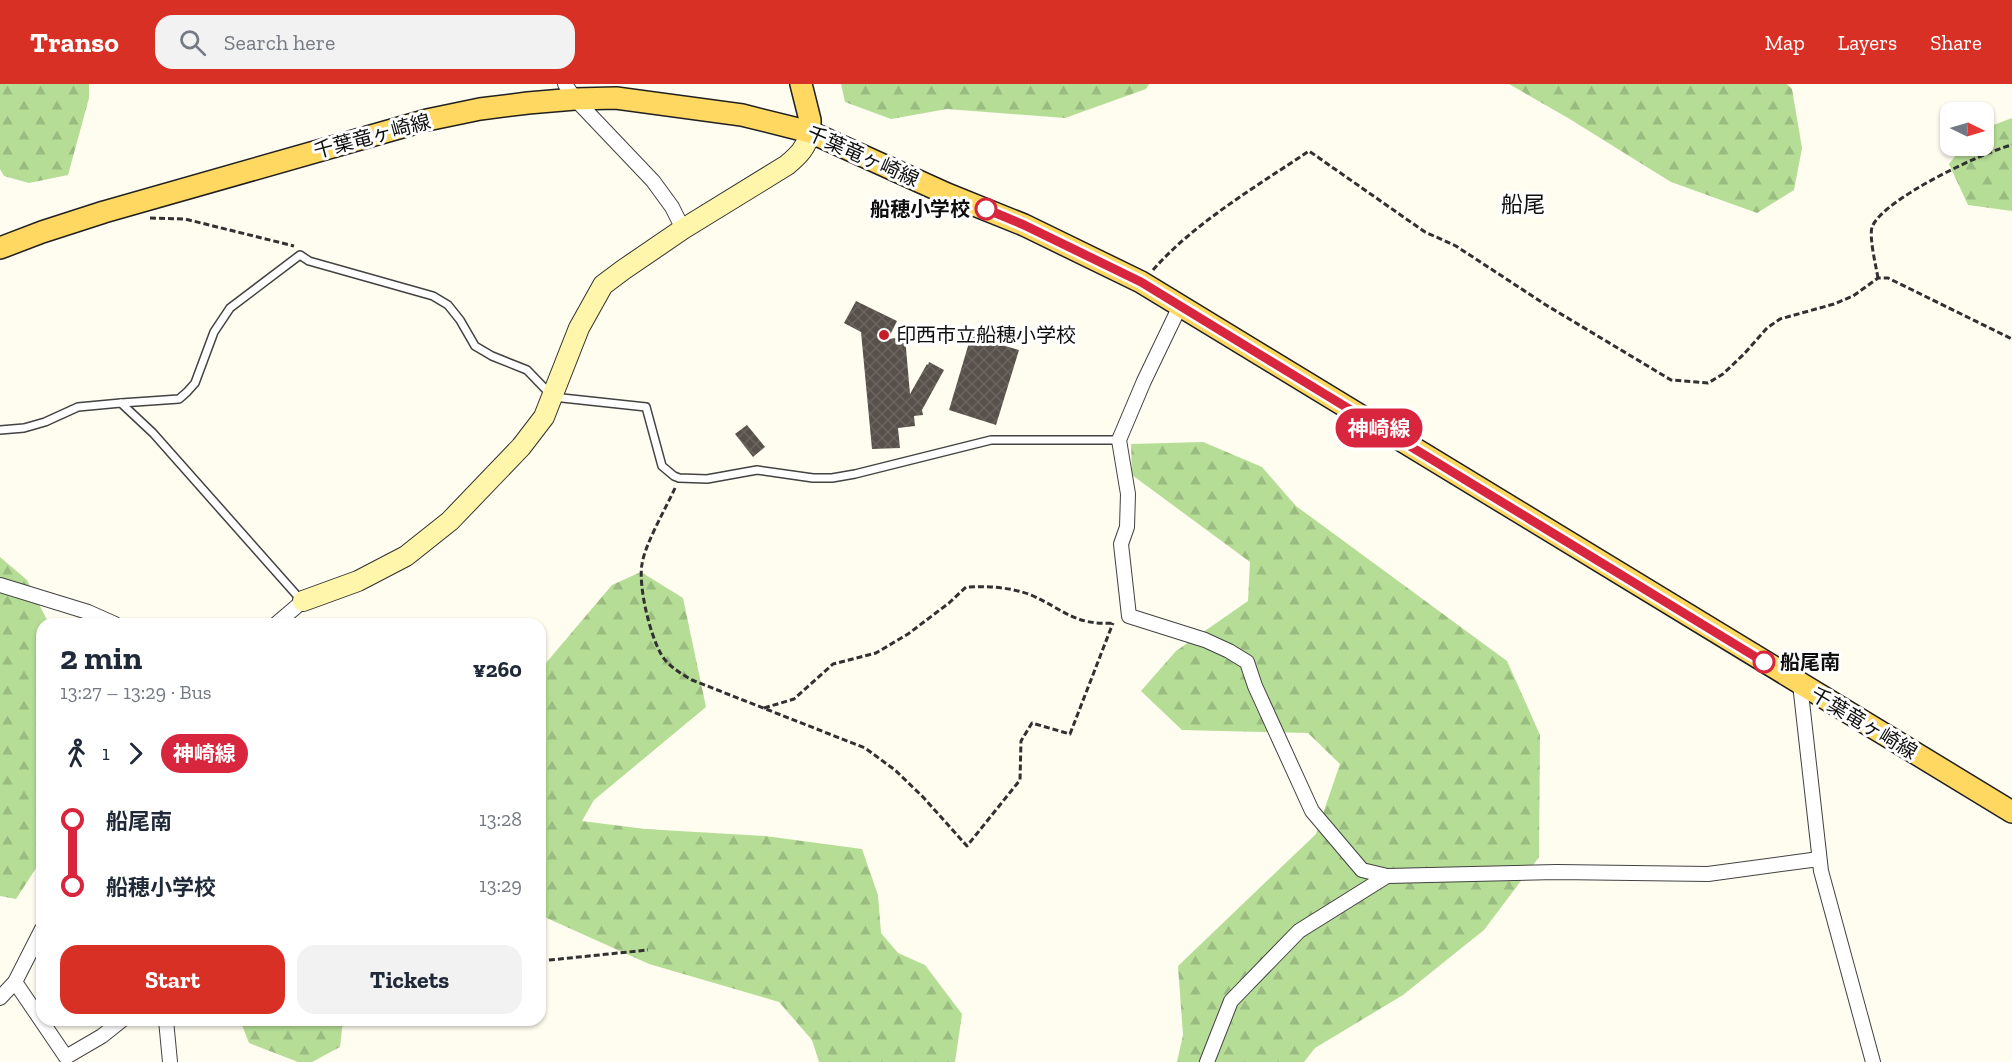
<!DOCTYPE html>
<html lang="en">
<head>
<meta charset="utf-8">
<style>
  :root { --surface:#fff; --page:#f2f2f3; --text:#1f2937; --muted:#747a83; --accent:#d93025 }
  body { margin:0; font-family:"Zilla Slab","Noto Sans JP",serif; background:var(--page); color:var(--text); height:100vh; display:flex; flex-direction:column; font-size:22px; white-space:nowrap }
  * { box-sizing:border-box; margin:0 }
  p { font-size:20px; color:var(--muted) }
  .icon { flex:none; width:33px; height:33px; fill:none; stroke:currentColor; stroke-width:2; stroke-linecap:round; stroke-linejoin:round }
  .map { position:relative; flex:1; overflow:hidden }
  .drawer { position:absolute; left:36px; top:534px; width:510px; height:408px; display:flex; flex-direction:column; background:var(--surface); border-radius:18px; box-shadow:0 2px 4px #0004 }
  .drawer>* { flex:none }
  .badge { padding:0 12px; border-radius:20px; font-size:21px; line-height:39px }
  .needle { width:39px; rotate:95deg }
  .tools { position:absolute; left:1940px; top:18px; display:grid; gap:12px }
  .tools a { display:grid; place-items:center; width:54px; height:54px; border-radius:12px; background:var(--surface); box-shadow:0 2px 4px #0004; font-size:30px }
  .map>.badge { position:absolute; translate:-50% -50%; box-shadow:0 0 0 3px #fff }
  .legs { display:flex; align-items:center; gap:9px; height:66px; padding:0 24px; font-size:20px }
  .legs p { margin-inline-start:auto }
  .overview { display:flex; align-items:center; justify-content:space-between; height:102px; padding:0 24px }
  h1 { font-size:33px; font-weight:700; line-height:45px }
  .primary-button { display:flex; gap:12px; margin-top:auto; padding:12px 24px }
  .primary-button a { flex:1; height:69px; border-radius:18px; background:var(--accent); color:#fff; font-size:24px; font-weight:700; line-height:69px; text-align:center }
  .primary-button a+a { background:var(--page); color:var(--text) }
  ul { padding:0 24px; list-style:none }
  li { display:flex; align-items:center; gap:21px; height:66px; font-size:22px }
  li i { display:grid; place-items:center; width:9px; height:100%; margin:0 8px; background:currentColor }
  li i::after { content:''; width:15px; height:15px; margin:-8px; border:4px solid; border-radius:50%; background:var(--surface) }
  li p { margin-inline-start:auto }
  li:first-child i { background:linear-gradient(#0000 50%,currentColor 0) }
  li:last-child i { background:linear-gradient(currentColor 50%,#0000 0) }
  header { display:flex; align-items:center; gap:36px; box-sizing:border-box; height:84px; padding:0 30px; background:var(--accent); color:#fff }
  header strong { font-size:28px }
  nav { display:flex; gap:33px; margin-inline-start:auto; font-size:21px }
  .search { width:420px; height:54px; background:var(--page); display:flex; align-items:center; gap:15px; box-sizing:border-box; padding:0 21px; border-radius:18px; color:var(--muted); font-size:22px }
  .map>svg:first-child { display:block }
  .forest { fill:url(#forest-firs) }
  .building { fill:url(#building-cross-hatch) }
  .lines { fill:none; stroke-linecap:round; stroke-linejoin:round }
  .lane-casing { stroke:#424242; stroke-width:10 }
  .street-casing { stroke:#424242; stroke-width:16 }
  .secondary-casing { stroke:#313131; stroke-width:22 }
  .primary-casing { stroke:#202020; stroke-width:24 }
  .path { stroke:#313131; stroke-width:3; stroke-dasharray:6 3; stroke-linecap:butt }
  .lane { stroke:#fff; stroke-width:7 }
  .street { stroke:#fff; stroke-width:14 }
  .secondary { stroke:#fff6ab; stroke-width:20 }
  .primary { stroke:#fed861; stroke-width:21 }
  .line-1-casing { stroke:#fff; stroke-width:14 }
  .line-1 { stroke:#d7263d; stroke-width:9 }
  .stop-1-dot { fill:#fff; stroke:#d7263d; stroke-width:3 }
  .poi-dot { fill:#c52028; stroke:#fff; stroke-width:2 }
  .labels { text-anchor:middle; dominant-baseline:central; stroke-width:6; stroke-linejoin:round; paint-order:stroke }
  .street-label { font-size:20px; fill:#0f0f0f; stroke:#fff }
  .stop-label { font-size:20px; font-weight:bold; fill:#0f0f0f; stroke:#fff; text-anchor:end }
  .poi-label { font-size:20px; fill:#0f0f0f; stroke:#fff; text-anchor:start }
  .quarter-label { font-size:22px; fill:#0f0f0f; stroke:#fff }
</style>
</head>
<body>
<header>
<strong>Transo</strong>
<div class="search"><svg class="icon" aria-label="search" viewBox="0 0 24 24"><circle cx="10" cy="10" r="6"/><path d="M15 15l6 6"/></svg>Search here</div>
<nav><a>Map</a><a>Layers</a><a>Share</a></nav>
</header>
<div class="map">
<svg width="2012" height="978" viewBox="0 0 2012 978">
  <defs>
    <pattern id="forest-firs" width="22" height="20" patternUnits="userSpaceOnUse" patternTransform="scale(1.5)"><rect width="22" height="20" fill="#b6dd96"/><path d="M5 1l3.5 6h-7zM16 11l3.5 6h-7z" fill="#9bbc80"/></pattern>
    <pattern id="building-cross-hatch" width="8" height="8" patternUnits="userSpaceOnUse" patternTransform="scale(1.5)"><rect width="8" height="8" fill="#58504a"/><path d="M0 0l8 8M0 8l8-8" fill="none" stroke="#6b6560"/></pattern>
  </defs>
  <rect width="100%" height="100%" fill="#fffcf0"/>
  <g class="forest">
    <polygon points="0,0 89,0 89,14 68,91 29,99 4,92 0,85"/>
    <polygon points="841,0 1149,0 1146,5 1065,34 947,25 891,35 845,18"/>
    <polygon points="1509,0 1787,0 1792,5 1802,64 1794,106 1757,129 1671,98 1568,34"/>
    <polygon points="2012,34 2012,127 1968,121 1949,80 1963,62 1983,62 1983,45"/>
    <polygon points="1203,358 1262,383 1296,422 1507,577 1540,651 1539,773 1484,846 1403,911 1315,964 1304,978 1177,978 1183,951 1178,882 1316,750 1340,680 1308,649 1182,646 1141,607 1176,567 1248,517 1250,478 1132,391 1131,360"/>
    <polygon points="0,473 27,496 49,540 42,540 42,775 16,815 0,812"/>
    <polygon points="641,488 683,514 706,623 594,716 582,737 645,745 765,752 862,765 878,811 881,849 898,869 925,881 962,930 955,978 819,978 812,956 779,918 649,880 540,831 540,586 612,501"/>
    <polygon points="240,936 343,936 340,963 312,978 298,978 249,959"/>
  </g>
  <g class="building">
    <polygon points="856,217 897,237 888,255 905,253 910,310 927,280 928,281 929,278 944,286 922,326 923,331 914,332 915,342 898,344 900,364 872,365 861,248 844,239"/>
    <polygon points="971,252 1019,266 996,341 949,326"/>
    <polygon points="747,341 765,363 753,373 735,350"/>
  </g>
  <g class="lines">
    <defs>
      <g id="lane">
        <polyline points="121,319 179,315 187,308 195,299 214,248 230,224 300,171 309,177 433,212 448,221 460,236 475,262 492,272 527,286 553,313 646,323 662,382 674,392 679,394 707,395 757,386 813,394 832,394 855,390 991,356 1119,356"/>
        <polyline points="0,346 24,344 45,338 78,323 121,319 153,349 301,516"/>
      </g>
      <g id="street">
        <polyline points="565,0 575,15 653,97 672,123 683,145"/>
        <polyline points="1180,222 1144,297 1119,356 1128,410 1127,443 1121,460 1129,532 1205,556 1229,567 1247,578 1255,602 1312,727 1362,786 1387,792 1299,847 1231,917 1207,978"/>
        <polyline points="0,501 88,528 115,540"/>
        <polyline points="276,540 303,517"/>
        <polyline points="1800,600 1821,787 1873,978"/>
        <polyline points="1387,792 1557,788 1708,790 1819,775"/>
        <polyline points="15,898 66,973 102,952 122,936"/>
        <polyline points="0,914 15,898 42,845"/>
        <polyline points="166,936 170,978"/>
      </g>
      <path id="secondary" d="M303,517L358,497L406,472L450,437L521,363L544,333L579,244L603,201L623,186L683,145L787,81C799,71 806,64 810,48"/>
      <g id="primary">
        <polyline points="801,0 810,36 810,48"/>
        <polyline points="0,164 42,148 104,128 427,36 480,25 528,19 575,15 616,14 742,31 810,48 947,110 1024,141 1141,198 2012,728"/>
      </g>
    </defs>
    <use href="#lane" class="lane-casing"/>
    <use href="#street" class="street-casing"/>
    <use href="#secondary" class="secondary-casing"/>
    <use href="#primary" class="primary-casing"/>
    <g class="path">
      <polyline points="150,134 185,135 294,162"/>
      <path d="M1153,186C1194,139 1257,102 1309,67L1425,148L1456,162L1546,221L1671,296L1708,299L1723,290L1744,270L1767,244L1780,235L1834,220L1853,212L1878,194H1888L2012,255"/>
      <path d="M1878,194C1876,182 1869,154 1872,143C1883,115 1983,68 2012,61"/>
      <path d="M675,404C666,424 645,460 642,480C638,502 650,551 661,570C668,582 680,589 692,596L865,664L895,686L923,713L967,762L1020,696L1021,657L1032,639L1070,650L1113,539"/>
      <path d="M764,624L794,615L833,580L876,569L908,550L949,519L966,503C988,502 1010,503 1031,511C1063,525 1075,542 1114,539"/>
      <polyline points="540,877 648,866"/>
    </g>
    <use href="#lane" class="lane"/>
    <use href="#street" class="street"/>
    <use href="#secondary" class="secondary"/>
    <use href="#primary" class="primary"/>
  </g>
  <g class="lines">
    <defs>
      <polyline id="line-1" points="986,125 1024,141 1141,198 1764,578"/>
    </defs>
    <use href="#line-1" class="line-1-casing"/>
    <use href="#line-1" class="line-1"/>
  </g>
  <g class="stop-1-dot">
    <circle cx="986" cy="125" r="10"/>
    <circle cx="1764" cy="578" r="10"/>
  </g>
  <circle class="poi-dot" cx="884" cy="251" r="6"/>
  <g class="labels">
    <g class="street-label">
      <text transform="translate(372 52) rotate(-15)">千葉竜ヶ崎線</text>
      <text transform="translate(863 72) rotate(24)">千葉竜ヶ崎線</text>
      <text transform="translate(1864 639) rotate(31)">千葉竜ヶ崎線</text>
    </g>
    <g class="stop-label">
      <text x="970" y="125">船穂小学校</text>
      <text x="1780" y="578" text-anchor="start">船尾南</text>
    </g>
    <g class="poi-label">
      <text x="896" y="251">印西市立船穂小学校</text>
    </g>
    <g class="quarter-label">
      <text x="1523" y="120">船尾</text>
    </g>
  </g>
</svg>
<div class="tools">
<a><svg class="needle" viewBox="-14 -14 28 28"><path d="M0-13l5 13h-10z" fill="#e53935"/><path d="M0 13l5-13h-10z" fill="#747a83"/></svg></a>
</div>
<b class="badge" style="left:1379px;top:344px;background:#d7263d;color:#fff">神崎線</b>
<section class="drawer">
<div class="overview"><div><h1>2 min</h1><p>13:27 – 13:29 · Bus</p></div><b>¥260</b></div>
<div class="legs"><svg class="icon" aria-label="walk" viewBox="0 0 24 24"><circle cx="13" cy="4" r="2"/><path d="M13 8l-2 6 4 7M11 14l-3 7M7 12l3-4h3l4 4"/></svg>1<svg class="icon" aria-label="forward" viewBox="0 0 24 24"><path d="M9 5l7 7-7 7"/></svg><b class="badge" style="background:#d7263d;color:#fff">神崎線</b></div>
<ul>
<li><i style="color:#d7263d"></i><b>船尾南</b><p>13:28</p></li>
<li><i style="color:#d7263d"></i><b>船穂小学校</b><p>13:29</p></li>
</ul>
<div class="primary-button"><a>Start</a><a>Tickets</a></div>
</section>
</div>
</body>
</html>
